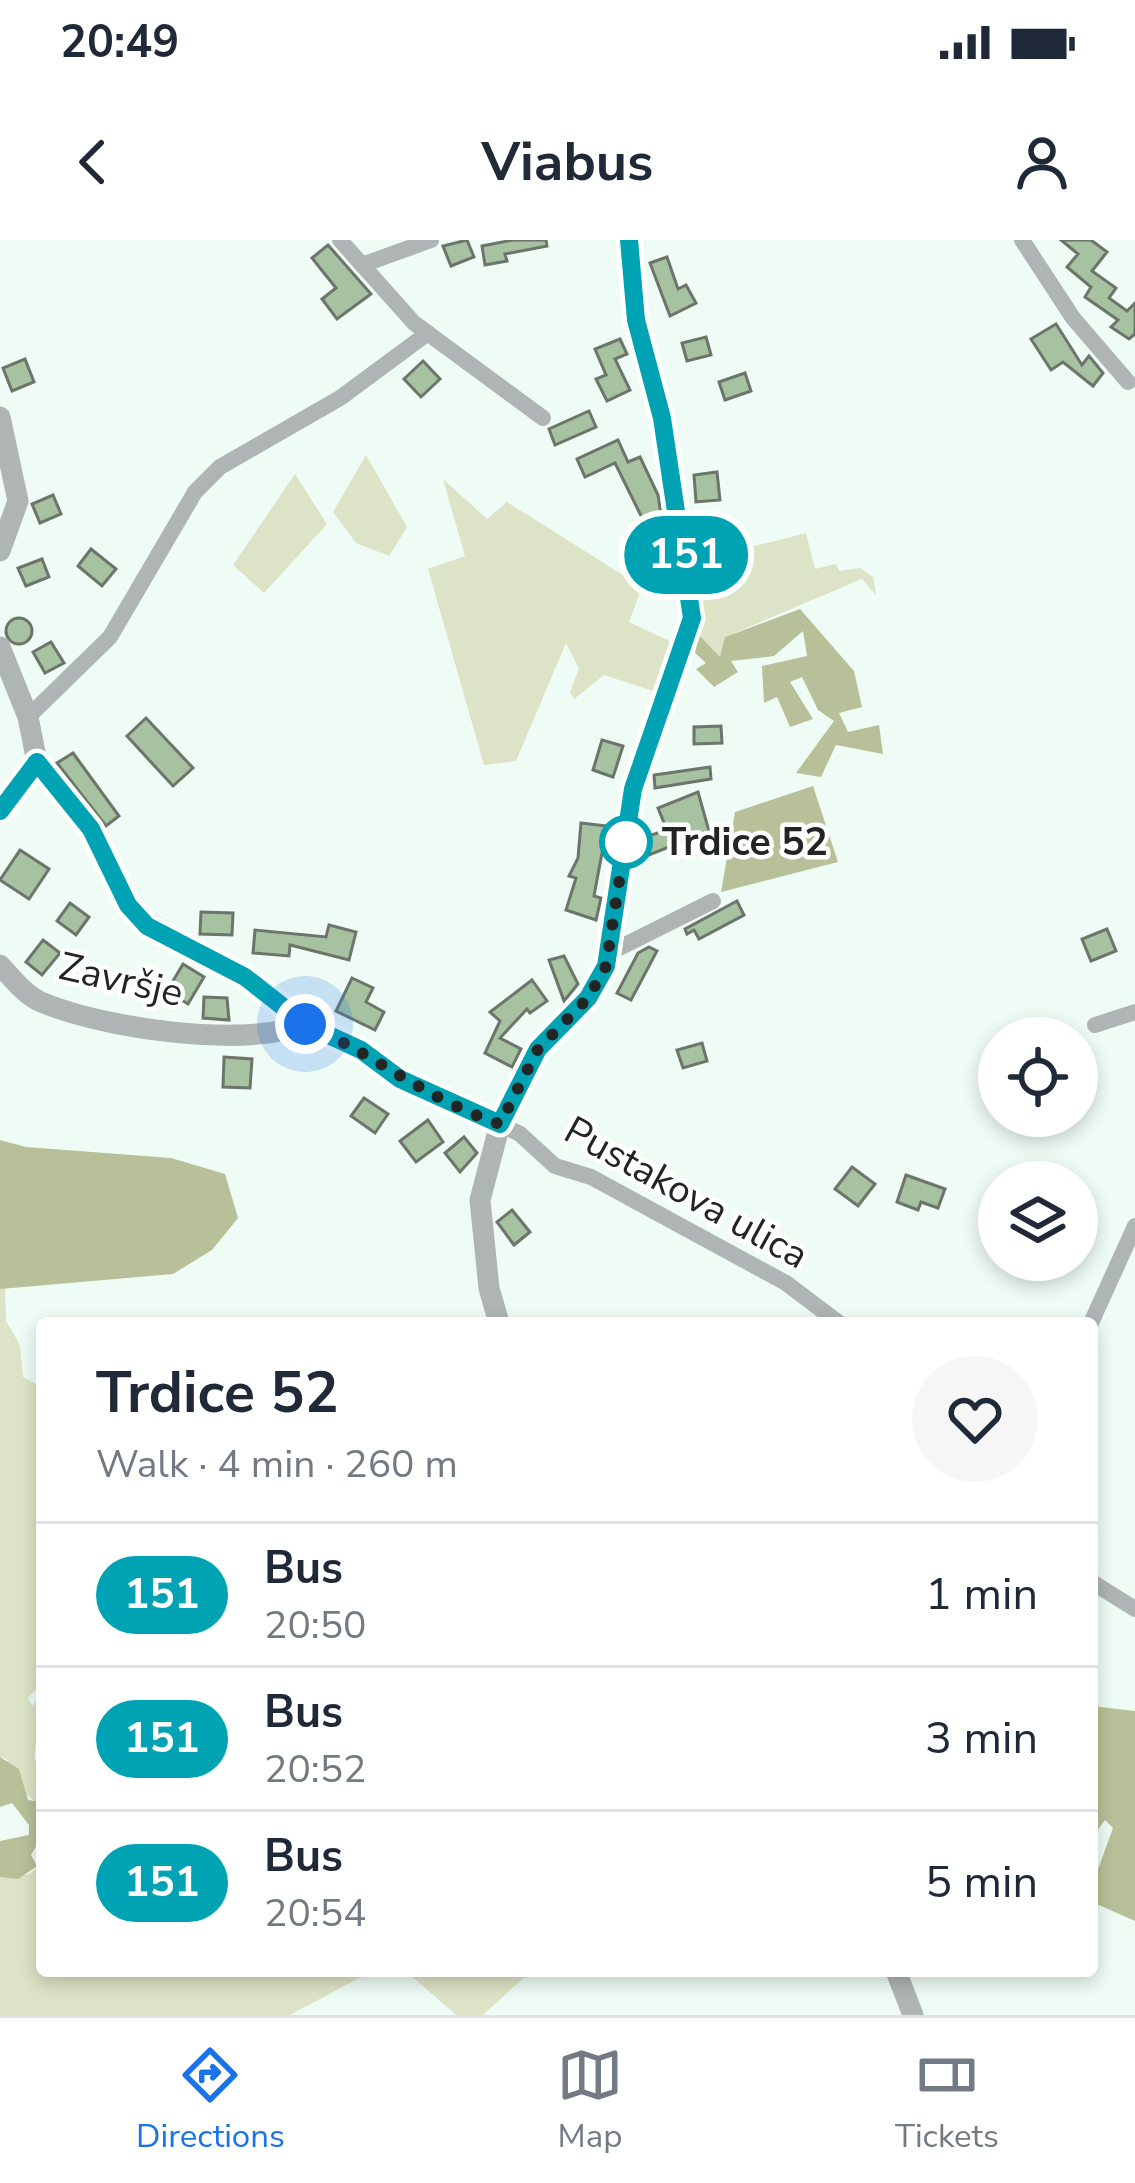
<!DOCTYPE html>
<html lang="en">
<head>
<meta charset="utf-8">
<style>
  :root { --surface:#fff; --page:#f6f6f7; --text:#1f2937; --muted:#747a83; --line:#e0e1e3; --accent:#1a73e8 }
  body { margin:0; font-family:"Nunito Sans",sans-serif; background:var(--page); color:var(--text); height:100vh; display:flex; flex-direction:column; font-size:45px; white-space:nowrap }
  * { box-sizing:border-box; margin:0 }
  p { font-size:39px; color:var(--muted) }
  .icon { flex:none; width:66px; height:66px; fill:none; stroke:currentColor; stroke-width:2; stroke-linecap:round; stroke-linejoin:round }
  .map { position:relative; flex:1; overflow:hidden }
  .panel { position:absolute; left:36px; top:1077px; width:1062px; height:660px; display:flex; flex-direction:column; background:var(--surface); border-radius:12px; box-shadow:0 6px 18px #0003 }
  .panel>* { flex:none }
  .badge { padding:0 24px; border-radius:39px; font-size:42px; line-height:78px }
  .controls { position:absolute; left:978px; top:777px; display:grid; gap:24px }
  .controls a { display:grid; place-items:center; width:120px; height:120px; border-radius:50%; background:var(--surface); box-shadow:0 6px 18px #0003; font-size:60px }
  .you { position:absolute; width:60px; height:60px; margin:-30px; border:9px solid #fff; border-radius:50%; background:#1a73e8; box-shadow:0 0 0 18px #1a73e833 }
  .map>.badge { position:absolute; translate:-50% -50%; box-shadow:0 0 0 6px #fff }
  .round { display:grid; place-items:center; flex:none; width:126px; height:126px; border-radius:63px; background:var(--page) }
  .overview { display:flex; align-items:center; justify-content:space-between; height:204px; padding:0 60px }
  h1 { font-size:57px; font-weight:700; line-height:90px }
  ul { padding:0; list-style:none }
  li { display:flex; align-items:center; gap:36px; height:144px; padding:0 60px; border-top:3px solid var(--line) }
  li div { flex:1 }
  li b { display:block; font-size:45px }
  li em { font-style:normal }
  li .badge { min-width:132px; font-weight:700; text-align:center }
  .status { display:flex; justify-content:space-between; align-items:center; height:84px; padding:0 60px; background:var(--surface); direction:ltr }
  .status svg { height:33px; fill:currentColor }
  header { display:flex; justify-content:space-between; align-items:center; height:156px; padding:0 60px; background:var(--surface); font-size:54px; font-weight:700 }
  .tab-bar { display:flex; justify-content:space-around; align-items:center; height:168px; border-top:3px solid var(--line); background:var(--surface); font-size:33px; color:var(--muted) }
  .tab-bar a { display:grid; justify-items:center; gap:6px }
  .tab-bar .active { color:var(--accent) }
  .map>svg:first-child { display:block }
  .green { fill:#dde3c6 }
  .forest { fill:#b7c098 }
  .building { fill:#a7c2a1; stroke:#6d746b; stroke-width:3 }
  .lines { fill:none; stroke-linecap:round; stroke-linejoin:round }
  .minor { stroke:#afb5b4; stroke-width:16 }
  .tertiary { stroke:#afb5b4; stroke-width:21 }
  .line-casing { stroke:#fff; stroke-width:27 }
  .line { stroke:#00a3b4; stroke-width:18 }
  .walk { stroke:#212523; stroke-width:12; stroke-dasharray:0 21.6 }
  .stop-dot { fill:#fff; stroke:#00a3b4; stroke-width:6 }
  .labels { text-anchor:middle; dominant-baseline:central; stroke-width:9; stroke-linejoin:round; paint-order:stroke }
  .stop-label { font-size:39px; font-weight:bold; fill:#212523; stroke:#fff; text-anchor:start }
  .street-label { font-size:39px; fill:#212523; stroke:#fff }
</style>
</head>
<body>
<div class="status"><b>20:49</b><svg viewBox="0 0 49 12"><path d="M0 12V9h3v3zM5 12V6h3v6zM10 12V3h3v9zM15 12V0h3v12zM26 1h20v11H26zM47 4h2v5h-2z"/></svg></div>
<header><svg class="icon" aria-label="back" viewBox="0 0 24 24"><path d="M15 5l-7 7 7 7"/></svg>Viabus<svg class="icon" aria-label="person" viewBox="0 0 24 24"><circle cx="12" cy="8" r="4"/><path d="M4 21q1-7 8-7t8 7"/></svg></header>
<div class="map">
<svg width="1135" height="1775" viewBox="0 0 1135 1775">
  <rect width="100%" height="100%" fill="#effcf5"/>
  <g class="green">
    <polygon points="366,215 407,287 389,316 356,303 333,272"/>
    <polygon points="295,234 327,284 264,353 233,325"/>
    <polygon points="443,239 487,279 507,262 642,347 629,382 676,404 656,452 604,435 574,459 570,452 579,429 566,403 516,521 484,525 428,329 465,316"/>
    <polygon points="806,293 815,329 836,324 839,331 860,328 873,337 876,355 862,339 725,397 721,418 698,394 689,302 714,296 719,315"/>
    <polygon points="5,1048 6,1081 20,1105 23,1137 42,1147 42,1442 28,1458 32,1466 42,1454 34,1518 42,1538 42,1562 37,1563 21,1549 7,1519 0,1517 0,1049"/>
    <polygon points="42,1624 42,1731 372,1731 290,1775 0,1775 0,1637 30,1634"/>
    <polygon points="406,1731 531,1731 483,1775 456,1775"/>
  </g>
  <g class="forest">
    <polygon points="800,369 854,431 862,467 839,473 848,492 879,485 883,514 836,505 821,537 796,533 834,481 818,470 802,437 790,442 813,479 790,487 777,457 764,463 762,426 807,416 803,391 774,416 731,421 738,432 714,447 696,429 706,423 695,413 698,394 720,417 725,397"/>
    <polygon points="813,546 838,622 721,652 735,572"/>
    <polygon points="0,900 26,907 171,918 225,934 238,978 212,1010 173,1034 0,1049"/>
    <polygon points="1092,1466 1135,1471 1135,1681 1092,1662 1092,1646 1113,1588 1105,1580 1092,1598"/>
    <polygon points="0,1517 19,1529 28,1560 42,1562 42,1596 31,1615 37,1626 18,1639 0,1637 0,1601 29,1595 29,1585 12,1563 0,1567"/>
  </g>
  <g class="building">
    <polygon points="467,0 474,17 451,26 443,6"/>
    <polygon points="513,0 546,0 547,6 505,14 507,21 485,25 482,6"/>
    <polygon points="1061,0 1091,0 1107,12 1092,31 1116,48 1109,58 1127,71 1135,63 1135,94 1129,99 1111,87 1118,80 1085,57 1091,47 1067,27 1078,14"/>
    <polygon points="328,5 371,54 337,79 322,59 336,48 312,18"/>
    <polygon points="667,17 678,49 686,45 696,63 670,76 650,23"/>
    <polygon points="1056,84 1082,125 1089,116 1103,133 1093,146 1063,122 1051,130 1031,99"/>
    <polygon points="706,97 711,115 687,121 682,103"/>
    <polygon points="620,99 627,114 615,119 630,150 607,161 596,139 606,135 595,109"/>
    <polygon points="25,119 34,142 12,151 3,128"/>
    <polygon points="423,121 440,139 421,157 404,139"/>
    <polygon points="745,133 751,151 725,160 719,142"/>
    <polygon points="589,171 596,187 555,205 549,189"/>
    <polygon points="618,200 628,222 640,217 658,255 663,288 650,294 615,223 585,237 577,219"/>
    <polygon points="717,232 720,260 696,262 694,235"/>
    <polygon points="53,255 61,274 40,283 32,264"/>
    <polygon points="91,309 116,329 102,346 78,326"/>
    <polygon points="42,319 49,337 26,346 18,328"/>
    <circle cx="19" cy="391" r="13"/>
    <polygon points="51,402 64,423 45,433 33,412"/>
    <polygon points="146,478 193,528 173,546 127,496"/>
    <polygon points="721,486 722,503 694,504 694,487"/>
    <polygon points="602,500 623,506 613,537 593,530"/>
    <polygon points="73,513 119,576 106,586 57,523"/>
    <polygon points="710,527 711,539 655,548 654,535"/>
    <polygon points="698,552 709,591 649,615 645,597 667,590 658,568"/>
    <polygon points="581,583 607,586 594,656 601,658 596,680 566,670 576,638 569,636 578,618"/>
    <polygon points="20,610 49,629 29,659 0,640"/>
    <polygon points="737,661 744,675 699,699 694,690 687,694 685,689"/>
    <polygon points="70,663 89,677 76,695 57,681"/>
    <polygon points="201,672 233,673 232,695 200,694"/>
    <polygon points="329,685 356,692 349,720 290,705 289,716 253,713 255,690 326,697"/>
    <polygon points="1107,689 1116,711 1091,721 1082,699"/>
    <polygon points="43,700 60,713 42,735 26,722"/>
    <polygon points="649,707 657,711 631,760 617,753 638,713"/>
    <polygon points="564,716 578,744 564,761 549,720"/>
    <polygon points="183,724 204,737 188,764 167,751"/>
    <polygon points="352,738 373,748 366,762 384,772 375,790 336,771"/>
    <polygon points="532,740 547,761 530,773 527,769 500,798 521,809 512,827 485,813 500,781 490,772"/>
    <polygon points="204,757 227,758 229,780 203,778"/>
    <polygon points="702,803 707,821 683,828 677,810"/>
    <polygon points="224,817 252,819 250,848 223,847"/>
    <polygon points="364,858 388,874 375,893 351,876"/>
    <polygon points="428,880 443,902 416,922 400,901"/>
    <polygon points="464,897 477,913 460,932 445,913"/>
    <polygon points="852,927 875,944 858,966 835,949"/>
    <polygon points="906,935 945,949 938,968 921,962 918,970 897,962"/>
    <polygon points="512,970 530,992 514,1005 497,982"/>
  </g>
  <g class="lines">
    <g class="minor">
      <polyline points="340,0 414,83 543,178"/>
      <polyline points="1022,0 1073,78 1128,142"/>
      <polyline points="362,25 431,0"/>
      <polyline points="28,477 110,397 195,252 220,227 340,158 428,93"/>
      <polyline points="0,571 37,522"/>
      <polyline points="611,712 713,661"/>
      <polyline points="1095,785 1135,772"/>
      <polyline points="500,884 520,894 555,926 591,937 786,1043 839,1083"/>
      <polyline points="1091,1083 1135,986"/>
      <polyline points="1092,1342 1135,1369"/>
    </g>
    <g class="tertiary">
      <polyline points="0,177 18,261 0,311"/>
      <polyline points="0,407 28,477 37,522 91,589 136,676 245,737 305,784 361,810 400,840 500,884"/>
      <path d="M0,725C12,738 25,755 41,762C103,788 243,809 305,784"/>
      <polyline points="499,1083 489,1048 480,960 500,884 538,809 588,758 606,726 633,549 692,378 662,178 636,79 629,0"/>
      <polyline points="896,1731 913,1775"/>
    </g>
  </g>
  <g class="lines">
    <defs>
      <polyline id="line" points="0,571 37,522 91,589 128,665 147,686 245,737 305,784 361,810 400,839 500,884 538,809 588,758 606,726 633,549 692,378 662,178 636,80 629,0"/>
    </defs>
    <use href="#line" class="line-casing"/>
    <use href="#line" class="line"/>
    <path class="walk" d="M305,784C373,813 429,861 500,884L538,809L588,758L606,726L628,583L626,602"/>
  </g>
  <circle class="stop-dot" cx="626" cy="602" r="24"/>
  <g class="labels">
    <g class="stop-label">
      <text x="662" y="602">Trdice 52</text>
    </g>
    <g class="street-label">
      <text transform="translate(121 740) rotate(13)">Završje</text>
      <text transform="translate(686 953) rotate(29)">Pustakova ulica</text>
    </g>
  </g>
</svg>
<div class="controls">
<a><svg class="icon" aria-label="locate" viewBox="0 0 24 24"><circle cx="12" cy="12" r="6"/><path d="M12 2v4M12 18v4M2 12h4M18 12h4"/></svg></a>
<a><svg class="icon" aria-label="layers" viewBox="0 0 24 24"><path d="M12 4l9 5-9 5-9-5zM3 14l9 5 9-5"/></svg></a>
</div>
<div class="you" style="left:305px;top:784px"></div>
<b class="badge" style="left:686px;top:315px;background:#00a3b4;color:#fff">151</b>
<section class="panel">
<div class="overview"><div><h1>Trdice 52</h1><p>Walk · 4 min · 260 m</p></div><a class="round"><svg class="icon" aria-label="heart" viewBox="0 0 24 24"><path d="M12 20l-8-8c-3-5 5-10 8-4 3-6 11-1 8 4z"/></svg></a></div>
<ul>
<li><span class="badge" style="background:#00a3b4;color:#fff">151</span><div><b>Bus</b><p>20:50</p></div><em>1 min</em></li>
<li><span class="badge" style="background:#00a3b4;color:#fff">151</span><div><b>Bus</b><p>20:52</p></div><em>3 min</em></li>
<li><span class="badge" style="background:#00a3b4;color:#fff">151</span><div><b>Bus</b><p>20:54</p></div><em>5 min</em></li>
</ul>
</section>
</div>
<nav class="tab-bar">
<a class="active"><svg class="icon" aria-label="directions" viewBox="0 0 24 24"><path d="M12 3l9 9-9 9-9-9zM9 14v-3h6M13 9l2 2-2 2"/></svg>Directions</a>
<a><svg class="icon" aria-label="map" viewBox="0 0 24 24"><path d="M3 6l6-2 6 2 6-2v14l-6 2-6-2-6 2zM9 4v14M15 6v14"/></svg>Map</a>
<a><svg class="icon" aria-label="tickets" viewBox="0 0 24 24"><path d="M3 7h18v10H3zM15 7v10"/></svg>Tickets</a>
</nav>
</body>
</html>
